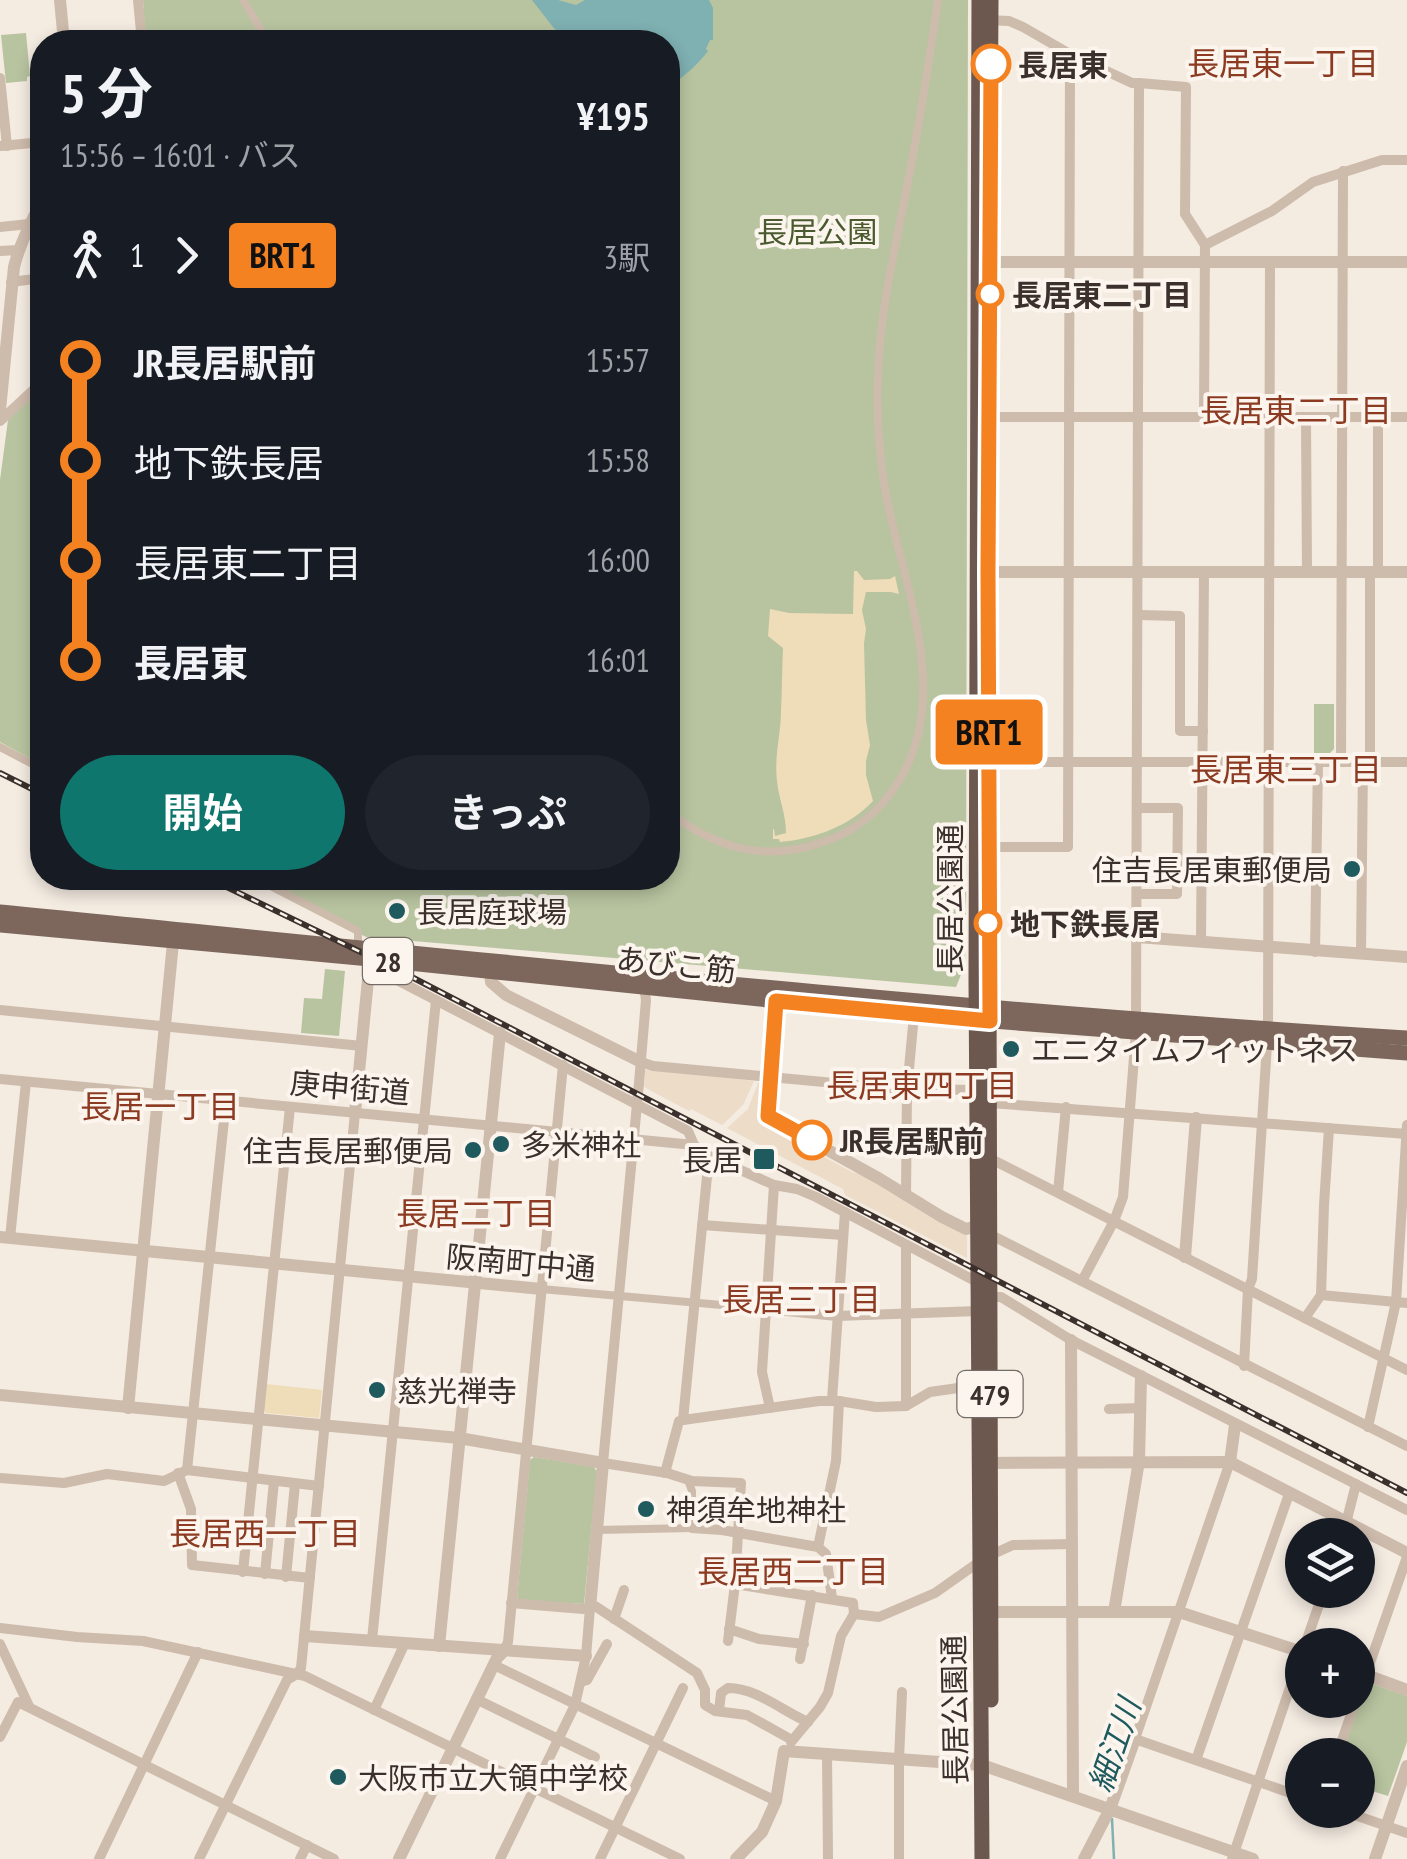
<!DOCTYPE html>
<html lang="ja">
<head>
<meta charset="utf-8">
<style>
  :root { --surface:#171b24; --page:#20242c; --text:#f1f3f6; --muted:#9ea1a6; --accent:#0f766e }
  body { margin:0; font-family:"PT Sans Narrow","Noto Sans JP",sans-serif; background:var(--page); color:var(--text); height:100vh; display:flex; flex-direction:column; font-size:38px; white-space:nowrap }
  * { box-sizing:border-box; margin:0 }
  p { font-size:32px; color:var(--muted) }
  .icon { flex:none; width:55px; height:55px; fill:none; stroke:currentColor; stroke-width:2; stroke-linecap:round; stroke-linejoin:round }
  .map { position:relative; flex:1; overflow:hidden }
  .sheet { position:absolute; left:30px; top:30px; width:650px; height:860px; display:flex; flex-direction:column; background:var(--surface); border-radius:40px; box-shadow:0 5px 15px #0003 }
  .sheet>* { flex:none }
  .badge { padding:0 20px; border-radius:8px; font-size:35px; line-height:65px }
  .fabs { position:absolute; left:1285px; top:1518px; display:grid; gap:20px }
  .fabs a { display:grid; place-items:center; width:90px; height:90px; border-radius:50%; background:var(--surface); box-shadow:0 5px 15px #0003; font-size:50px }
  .map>.badge { position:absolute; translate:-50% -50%; box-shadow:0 0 0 5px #fff }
  .legs { display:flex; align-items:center; gap:15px; height:110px; padding:0 30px; font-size:32px }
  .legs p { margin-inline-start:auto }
  .headline { display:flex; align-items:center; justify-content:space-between; height:170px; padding:0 30px }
  h1 { font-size:55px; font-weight:700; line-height:75px }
  .cta { display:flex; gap:20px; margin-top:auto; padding:20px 30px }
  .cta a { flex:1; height:115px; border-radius:60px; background:var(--accent); color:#fff; font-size:40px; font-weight:700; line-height:115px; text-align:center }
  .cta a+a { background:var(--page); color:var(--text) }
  ul { padding:0 30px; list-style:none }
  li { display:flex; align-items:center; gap:35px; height:100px; font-size:38px }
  li i { display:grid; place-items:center; width:15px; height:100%; margin:0 12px; background:currentColor }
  li i::after { content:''; width:25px; height:25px; margin:-12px; border:8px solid; border-radius:50%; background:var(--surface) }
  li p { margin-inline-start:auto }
  li:first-child i { background:linear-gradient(#0000 50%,currentColor 0) }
  li:last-child i { background:linear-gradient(currentColor 50%,#0000 0) }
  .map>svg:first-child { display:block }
  .green { fill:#b8c4a0 }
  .sand { fill:#efdcb8 }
  .plaza { fill:#ecdcc8 }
  .water { fill:#7fb0b2 }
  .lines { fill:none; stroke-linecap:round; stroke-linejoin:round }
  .stream { stroke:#7fb0b2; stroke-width:2.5 }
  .pedestrian { stroke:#cdbbac; stroke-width:8 }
  .minor { stroke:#cdbbac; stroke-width:10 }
  .tertiary { stroke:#cdbbac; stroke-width:12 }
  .primary { stroke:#7d675c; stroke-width:15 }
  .trunk { stroke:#6c584f; stroke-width:15 }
  .rail-casing { stroke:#3b302b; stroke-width:6 }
  .rail { stroke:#fbf5ee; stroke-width:2.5; stroke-dasharray:8; stroke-linecap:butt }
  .line-1-casing { stroke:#fff; stroke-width:22 }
  .line-1 { stroke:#f58220; stroke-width:15 }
  .stop-1-dot { fill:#fff; stroke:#f58220; stroke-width:5 }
  .poi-dot { fill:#1f5a5e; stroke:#fbf5ee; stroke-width:4 }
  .labels { text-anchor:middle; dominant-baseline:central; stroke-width:8; stroke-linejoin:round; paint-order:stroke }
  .shield { fill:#fbf5ee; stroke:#756b66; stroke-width:2.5 }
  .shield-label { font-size:28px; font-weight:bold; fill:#3b302b }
  .stop-label { font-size:30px; font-weight:bold; fill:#3b302b; stroke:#fbf5ee; text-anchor:start }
  .park-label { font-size:30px; fill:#4a5a2e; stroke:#fbf5ee }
  .poi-label { font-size:30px; fill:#3b302b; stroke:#fbf5ee; text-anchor:start }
  .street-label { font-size:30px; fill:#3b302b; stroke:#fbf5ee }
  .neighbourhood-label { font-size:32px; fill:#8c3b22; stroke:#fbf5ee }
  .water-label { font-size:32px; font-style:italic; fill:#1f5a5e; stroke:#fbf5ee }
</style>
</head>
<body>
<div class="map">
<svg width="1407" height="1859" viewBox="0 0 1407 1859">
  <rect width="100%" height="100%" fill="#f4ebe1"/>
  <g class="green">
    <polygon points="143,0 968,0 966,914 965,965 956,987 366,937 254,878 668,878 668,42 146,42"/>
    <polygon points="26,33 30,76 27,77 27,81 6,83 1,35"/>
    <polygon points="42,387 42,765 0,742 0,480 8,420"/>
    <polygon points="1314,704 1334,704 1334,749 1330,753 1314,753"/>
    <polygon points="325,969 345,971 339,1036 301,1033 304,998 322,999"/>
    <polygon points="534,1457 594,1467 597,1472 584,1604 519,1600 517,1598 530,1460"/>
    <polygon points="1367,1682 1407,1696 1407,1742 1388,1796 1369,1790 1361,1812 1356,1810 1358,1755 1341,1755"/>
  </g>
  <g class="sand">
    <path d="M854,571H857L864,580L890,579L895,576L899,594L891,592H866L862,610L866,629L864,643L866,720L870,745L866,761V775L873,801C850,826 814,839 780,842L779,839H773V829H774L775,836L786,833C786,814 779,800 777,781C774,756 781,734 781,711C782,690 782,669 783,648L768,636L770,609L789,613L853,614Z"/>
    <polygon points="266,1384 322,1390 319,1418 266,1413 263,1409"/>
  </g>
  <g class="plaza">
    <polygon points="645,1070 668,1071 754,1081 743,1105 722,1125 691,1109 689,1111 644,1087"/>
    <polygon points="761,1082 763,1083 761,1107 764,1121 809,1143 817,1153 852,1172 866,1176 967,1236 967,1258 845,1195 843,1189 727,1128 748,1109 758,1083"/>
  </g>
  <path class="water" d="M532,0H558L576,5L585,0H709L713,8V40H710L706,49L708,51C698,64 687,74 673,84L668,80V42H568L553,27Z"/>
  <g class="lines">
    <polyline class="stream" points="1112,1819 1114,1859"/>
    <g class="pedestrian">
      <polyline points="243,0 268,42"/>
      <polyline points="0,747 42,769"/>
      <path d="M668,812C716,848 764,863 823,842C849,834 874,816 890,794C957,706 905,592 886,495C879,455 876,415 878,374C880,311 895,249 907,187C919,125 929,63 938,0"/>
      <polyline points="255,878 358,931 358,939"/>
      <polyline points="541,1289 766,1309"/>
      <polyline points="597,1530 692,1528 692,1491 688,1480"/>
    </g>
    <g class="minor">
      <polyline points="138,0 142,42"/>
      <polyline points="985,20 1009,21 1023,27 1070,54 1132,83 1139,83 1136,1018"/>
      <polyline points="0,78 7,146"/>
      <polyline points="1139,83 1186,87 1185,214 1205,245 1272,211 1313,182 1382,160 1407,160"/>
      <polyline points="1,146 42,142"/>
      <polyline points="0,227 29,224"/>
      <polyline points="0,251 18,250"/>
      <polyline points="11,282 42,278"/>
      <polyline points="983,417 1407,417"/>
      <polyline points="1204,417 1205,245"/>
      <polyline points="1306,418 1307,572"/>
      <polyline points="0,421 42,382"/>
      <polyline points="1370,571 1370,762"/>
      <polyline points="1378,572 1378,418"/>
      <polyline points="1138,615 1180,616 1180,731 1203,731"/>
      <polyline points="989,762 1407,762"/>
      <polyline points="1341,762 1343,171"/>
      <polyline points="989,847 1068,847 1070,54"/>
      <polyline points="1137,894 1177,894 1178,808 1138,808"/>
      <polyline points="1201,942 1204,572"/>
      <polyline points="1315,952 1318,762"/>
      <polyline points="1361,953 1363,762"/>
      <polyline points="395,962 394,973 397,980 688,1131 694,1145 709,1156 774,1185 797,1189 816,1197 979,1283"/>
      <polyline points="644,986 646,1000 639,1083 603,1463 667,1473 692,1481 741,1483 735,1584 728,1641"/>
      <polyline points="0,1010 362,1046"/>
      <polyline points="641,1062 653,1066 899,1089 978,1090"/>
      <polyline points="0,1079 694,1145"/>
      <polyline points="990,1103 1407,1134"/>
      <polyline points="989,1158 1407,1370"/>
      <polyline points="1058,1192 1066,1107"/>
      <polyline points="906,1196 907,1090 914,1015"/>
      <polyline points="702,1225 843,1235"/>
      <polyline points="989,1234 1407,1446"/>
      <polyline points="10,1238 26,1082"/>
      <polyline points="1082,1281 1114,1221 1123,1197 1136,1032"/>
      <polyline points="1321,1295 1407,1303"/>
      <polyline points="991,1297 1001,1297 1071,1340 1407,1510"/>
      <polyline points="766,1309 837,1316 978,1311"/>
      <polyline points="1305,1318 1321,1295 1324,1205 1329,1128"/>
      <polyline points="1244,1366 1248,1289 1252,1279 1268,1029 1270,262"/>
      <polyline points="832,1400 845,1212"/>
      <polyline points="839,1401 876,1407 906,1406 930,1392 965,1387 979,1388"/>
      <polyline points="906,1406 906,1245"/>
      <polyline points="770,1408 762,1372 774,1185"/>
      <polyline points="1109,1409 1140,1408"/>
      <polyline points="683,1420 819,1401 839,1401 836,1461 818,1547"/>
      <polyline points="1368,1427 1396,1302 1407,1125"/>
      <polyline points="1230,1462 1135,1739 1302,1797"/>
      <polyline points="187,1470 226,1101"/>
      <polyline points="178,1473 191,1509 192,1565 310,1578"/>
      <polyline points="665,1473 679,1421 683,1420 709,1156"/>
      <polyline points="0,1478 64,1483 107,1474 164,1481 187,1470 319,1486"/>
      <polyline points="692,1528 722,1530 818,1547 826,1554 832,1598"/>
      <polyline points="1343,1535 1356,1484"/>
      <polyline points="991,1555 1013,1545 1073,1544"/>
      <polyline points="243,1572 290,1107"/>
      <polyline points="265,1574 274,1481"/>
      <polyline points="286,1577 295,1484"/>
      <polyline points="735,1584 853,1603 854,1614 841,1636 828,1693 820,1707 791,1742"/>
      <polyline points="511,1603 583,1609 595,1606 697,1673 705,1690 705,1705 715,1711 747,1715 792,1740"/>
      <polyline points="854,1614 879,1617 935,1593 979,1562"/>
      <polyline points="614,1619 624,1590"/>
      <polyline points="0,1628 77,1637 143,1641 305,1676 680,1859"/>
      <polyline points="729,1629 759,1639 804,1644"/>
      <polyline points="372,1640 436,1000"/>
      <polyline points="0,1644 29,1706"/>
      <polyline points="1305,1645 1324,1590"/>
      <polyline points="504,1651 508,1642 563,1065"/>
      <polyline points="800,1659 812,1595"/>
      <polyline points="494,1665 776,1801"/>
      <polyline points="581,1682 587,1680 607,1644"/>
      <polyline points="1358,1697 1407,1557"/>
      <polyline points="476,1699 595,1757"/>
      <polyline points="374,1710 405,1643"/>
      <path d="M719,1711L721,1693L728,1688C757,1688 782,1711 808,1722"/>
      <polyline points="0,1737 18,1702 334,1859"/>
      <polyline points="827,1753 828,1859"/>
      <polyline points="1337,1755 1356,1700"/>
      <polyline points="1196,1760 1289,1494"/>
      <polyline points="1340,1810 1407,1833"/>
      <polyline points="99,1859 198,1652"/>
      <polyline points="199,1859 287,1680 297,1674 301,1668 355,1113"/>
      <polyline points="300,1859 307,1845"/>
      <polyline points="500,1859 575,1705 586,1656 590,1608"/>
      <polyline points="600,1859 683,1688"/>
      <polyline points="899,1859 899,1759 902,1692"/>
      <polyline points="1232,1859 1302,1652"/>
    </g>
    <g class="tertiary">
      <polyline points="60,0 64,42"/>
      <polyline points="981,262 1407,262"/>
      <path d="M0,410L14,267C20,243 30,223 42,201"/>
      <polyline points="978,572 1407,572"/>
      <polyline points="1137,937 1407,957"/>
      <polyline points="490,972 491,982 506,995 641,1062"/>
      <polyline points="776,1001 767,1104 770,1118 880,1179 942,1217 966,1229 977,1226"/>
      <polyline points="355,1113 370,959"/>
      <polyline points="0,1237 541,1289"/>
      <polyline points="1185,1257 1196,1118"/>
      <polyline points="1071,1340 1073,1796"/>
      <polyline points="0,1395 459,1438 603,1463 590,1608"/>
      <polyline points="128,1408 174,932"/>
      <polyline points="1230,1462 1235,1425"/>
      <polyline points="981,1463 1230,1462 1407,1553"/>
      <polyline points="992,1612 1179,1612 1302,1652"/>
      <polyline points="1114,1612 1139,1461 1141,1376"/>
      <polyline points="305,1636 586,1656"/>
      <polyline points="439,1646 500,1033"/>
      <polyline points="1358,1672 1407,1690"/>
      <polyline points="399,1859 497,1658 504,1651"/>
      <polyline points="736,1859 762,1832 776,1801 784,1751 982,1765 1253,1859"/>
      <polyline points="1084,1859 1110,1809 1135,1739"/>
      <polyline points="1375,1859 1407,1766"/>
    </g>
    <g class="primary">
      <path d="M0,912C469,958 937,1009 1407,1038"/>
      <polyline points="0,925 370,959 914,1015 1407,1053"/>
    </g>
    <g class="trunk">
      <polyline points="979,0 976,981 982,1859"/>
      <polyline points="990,165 991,0"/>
      <polyline points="989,560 990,238"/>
      <polyline points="988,633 991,1700"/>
    </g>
    <defs>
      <g id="rail">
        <polyline points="0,773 42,794"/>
        <polyline points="208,878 402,972 1407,1493"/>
      </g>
    </defs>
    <use href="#rail" class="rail-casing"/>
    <use href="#rail" class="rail"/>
  </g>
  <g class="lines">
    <defs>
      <polyline id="line-1" points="812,1140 768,1116 776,1001 990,1021 988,572 991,64"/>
    </defs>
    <use href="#line-1" class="line-1-casing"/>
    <use href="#line-1" class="line-1"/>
  </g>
  <g class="stop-1-dot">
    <circle cx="991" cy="64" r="18"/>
    <circle cx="990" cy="294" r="12"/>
    <circle cx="988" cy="923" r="12"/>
    <circle cx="812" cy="1140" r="18"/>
  </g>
  <g class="poi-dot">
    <circle cx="1352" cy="869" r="10"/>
    <circle cx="397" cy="911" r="10"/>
    <circle cx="1011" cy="1049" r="10"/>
    <circle cx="501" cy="1144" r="10"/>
    <circle cx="473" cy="1150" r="10"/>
    <rect x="752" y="1147" width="24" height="24" rx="5"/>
    <circle cx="377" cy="1390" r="10"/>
    <circle cx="646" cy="1509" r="10"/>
    <circle cx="338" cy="1777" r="10"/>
  </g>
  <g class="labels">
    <g class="shield">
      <rect x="363" y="938" width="50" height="46" rx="8"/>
      <rect x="957.5" y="1371" width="65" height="46" rx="8"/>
    </g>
    <g class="shield-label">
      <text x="388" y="961">28</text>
      <text x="990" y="1394">479</text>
    </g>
    <g class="stop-label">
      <text x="1018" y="64">長居東</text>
      <text x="1012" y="294">長居東二丁目</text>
      <text x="1010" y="923">地下鉄長居</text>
      <text x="840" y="1140">JR長居駅前</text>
    </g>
    <g class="park-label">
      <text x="817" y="231">長居公園</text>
    </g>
    <g class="poi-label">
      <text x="1332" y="869" text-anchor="end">住吉長居東郵便局</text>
      <text x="417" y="911">長居庭球場</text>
      <text x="1031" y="1049">エニタイムフィットネス</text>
      <text x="521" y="1144">多米神社</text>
      <text x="453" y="1150" text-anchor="end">住吉長居郵便局</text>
      <text x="742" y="1159" text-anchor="end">長居</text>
      <text x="397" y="1390">慈光禅寺</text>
      <text x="666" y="1509">神須牟地神社</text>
      <text x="358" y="1777">大阪市立大領中学校</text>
    </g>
    <g class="street-label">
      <text transform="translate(949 899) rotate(-90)">長居公園通</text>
      <text transform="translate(676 964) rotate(6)">あびこ筋</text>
      <text transform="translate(350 1087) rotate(5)">庚申街道</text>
      <text transform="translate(521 1262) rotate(5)">阪南町中通</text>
      <text transform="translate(954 1710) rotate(-91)">長居公園通</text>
    </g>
    <g class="neighbourhood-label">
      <text x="1283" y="63">長居東一丁目</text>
      <text x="1296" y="410">長居東二丁目</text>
      <text x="1286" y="769">長居東三丁目</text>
      <text x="922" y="1085">長居東四丁目</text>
      <text x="160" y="1106">長居一丁目</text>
      <text x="476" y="1213">長居二丁目</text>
      <text x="801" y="1299">長居三丁目</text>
      <text x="265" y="1533">長居西一丁目</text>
      <text x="793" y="1571">長居西二丁目</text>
    </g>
    <g class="water-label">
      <text transform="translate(1114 1745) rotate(-71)">細江川</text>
    </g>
  </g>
</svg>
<div class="fabs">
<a><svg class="icon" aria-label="layers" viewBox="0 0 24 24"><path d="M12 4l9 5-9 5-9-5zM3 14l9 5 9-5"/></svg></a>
<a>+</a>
<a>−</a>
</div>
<b class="badge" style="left:989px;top:732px;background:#f58220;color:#111">BRT1</b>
<section class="sheet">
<div class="headline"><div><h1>5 分</h1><p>15:56 – 16:01 · バス</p></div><b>¥195</b></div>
<div class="legs"><svg class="icon" aria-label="walk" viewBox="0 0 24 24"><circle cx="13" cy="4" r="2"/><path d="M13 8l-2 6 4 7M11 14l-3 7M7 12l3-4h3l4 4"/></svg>1<svg class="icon" aria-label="forward" viewBox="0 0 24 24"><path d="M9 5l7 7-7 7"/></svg><b class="badge" style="background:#f58220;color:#111">BRT1</b><p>3駅</p></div>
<ul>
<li><i style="color:#f58220"></i><b>JR長居駅前</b><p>15:57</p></li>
<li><i style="color:#f58220"></i><span>地下鉄長居</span><p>15:58</p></li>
<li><i style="color:#f58220"></i><span>長居東二丁目</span><p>16:00</p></li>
<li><i style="color:#f58220"></i><b>長居東</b><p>16:01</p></li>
</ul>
<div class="cta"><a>開始</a><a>きっぷ</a></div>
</section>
</div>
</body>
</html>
